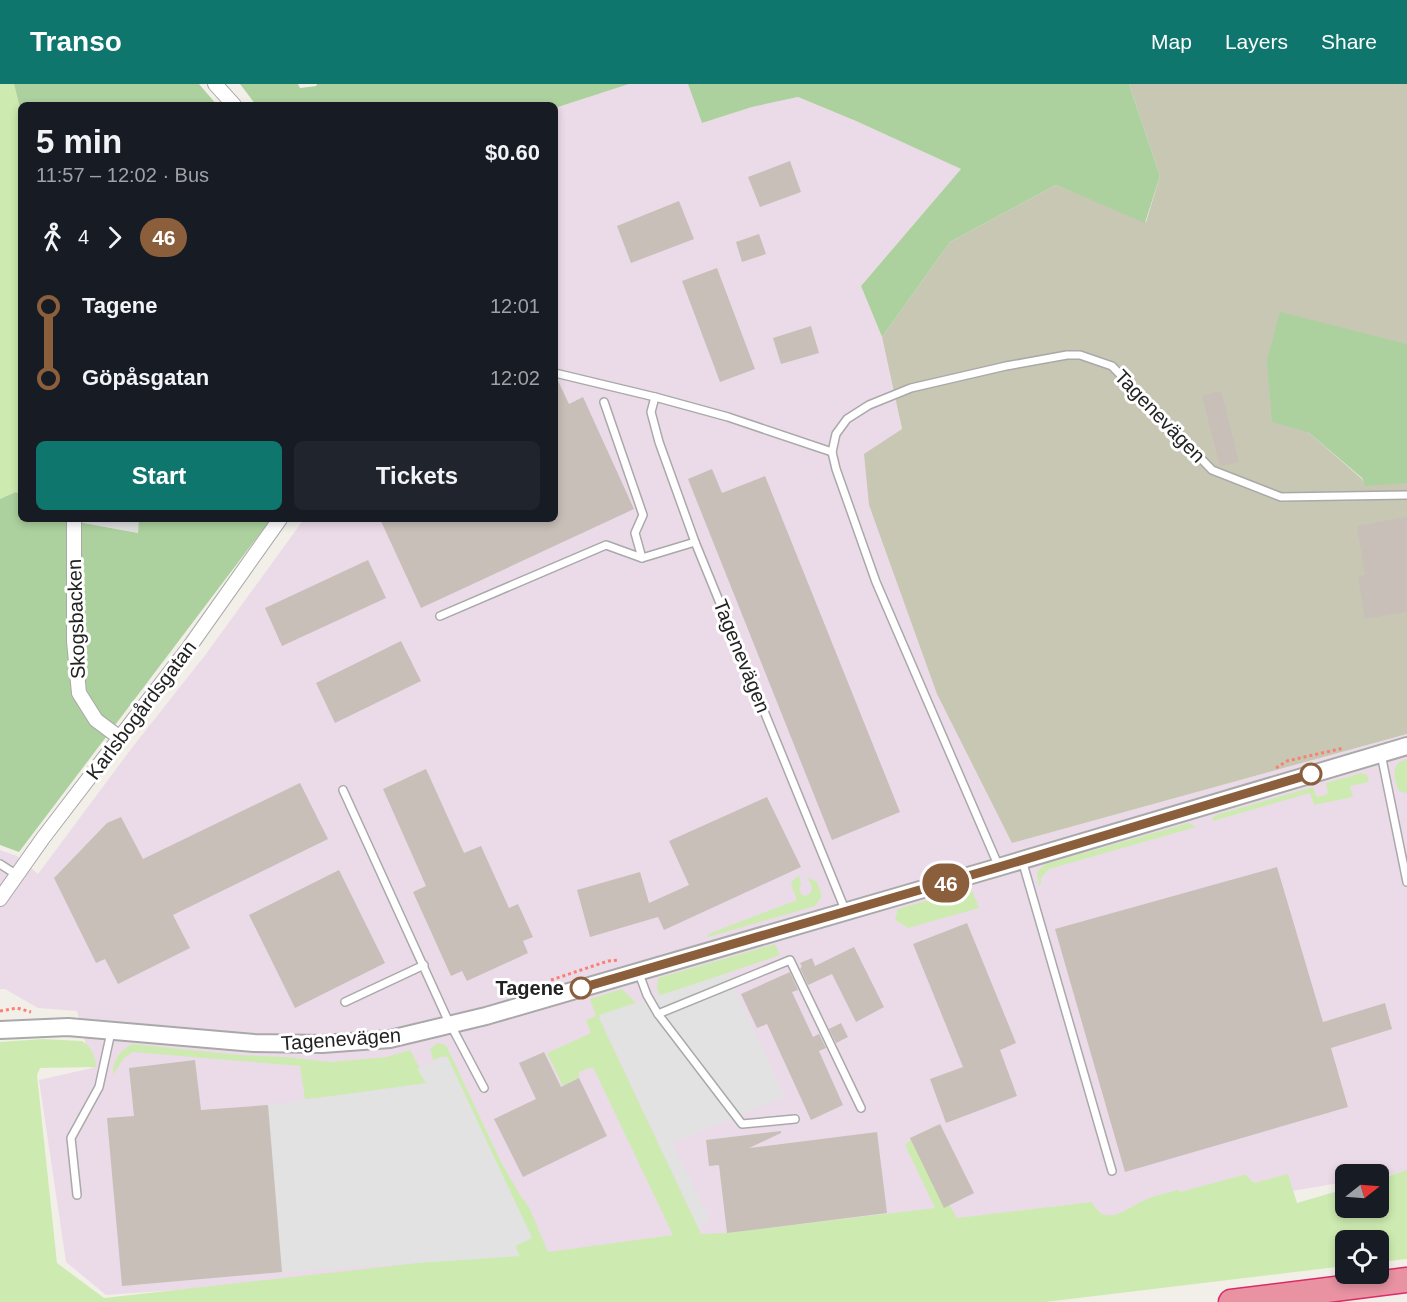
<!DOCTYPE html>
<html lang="en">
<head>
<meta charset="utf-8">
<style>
  :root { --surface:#171b24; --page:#20242c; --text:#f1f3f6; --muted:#9ea1a6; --accent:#0f766e }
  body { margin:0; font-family:Arial,sans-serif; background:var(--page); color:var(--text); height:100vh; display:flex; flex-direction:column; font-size:22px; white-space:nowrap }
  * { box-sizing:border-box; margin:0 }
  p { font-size:20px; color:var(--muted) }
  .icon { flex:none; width:33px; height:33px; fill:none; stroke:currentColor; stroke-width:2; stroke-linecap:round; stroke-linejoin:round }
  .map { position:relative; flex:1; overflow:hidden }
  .drawer { position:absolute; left:18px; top:18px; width:540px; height:420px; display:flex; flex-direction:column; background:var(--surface); border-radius:9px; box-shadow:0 3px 9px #0003 }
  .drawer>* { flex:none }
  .badge { padding:0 12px; border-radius:20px; font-size:21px; line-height:39px }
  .needle { width:39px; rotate:73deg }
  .tools { position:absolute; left:1335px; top:1080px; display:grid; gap:12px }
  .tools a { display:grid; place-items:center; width:54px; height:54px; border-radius:9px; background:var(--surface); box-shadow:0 3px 9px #0003; font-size:30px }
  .map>.badge { position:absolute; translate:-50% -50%; box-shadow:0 0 0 3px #fff }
  .legs { display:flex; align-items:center; gap:9px; height:66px; padding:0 18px; font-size:20px }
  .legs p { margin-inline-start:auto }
  .head { display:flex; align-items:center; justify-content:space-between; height:102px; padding:0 18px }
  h1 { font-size:33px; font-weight:700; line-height:45px }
  .cta { display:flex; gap:12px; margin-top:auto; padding:12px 18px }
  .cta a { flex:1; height:69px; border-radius:9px; background:var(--accent); color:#fff; font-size:24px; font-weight:700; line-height:69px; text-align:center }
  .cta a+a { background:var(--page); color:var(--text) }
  ul { padding:0 18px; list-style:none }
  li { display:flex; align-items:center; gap:21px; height:72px; font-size:22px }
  li i { display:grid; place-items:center; width:9px; height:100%; margin:0 8px; background:currentColor }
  li i::after { content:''; width:15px; height:15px; margin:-8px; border:4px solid; border-radius:50%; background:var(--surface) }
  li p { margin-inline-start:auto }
  li:first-child i { background:linear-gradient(#0000 50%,currentColor 0) }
  li:last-child i { background:linear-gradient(currentColor 50%,#0000 0) }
  header { display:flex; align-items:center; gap:36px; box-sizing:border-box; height:84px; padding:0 30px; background:var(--accent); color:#fff }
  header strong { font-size:28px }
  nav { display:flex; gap:33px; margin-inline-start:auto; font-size:21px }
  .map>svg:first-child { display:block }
  .residential { fill:#e0dfdf }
  .industrial { fill:#ebdbe8 }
  .construction { fill:#c7c7b4 }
  .grass { fill:#cdebb0 }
  .forest { fill:#add19e }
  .parking { fill:#e2e2e2 }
  .building { fill:#c7bfb8 }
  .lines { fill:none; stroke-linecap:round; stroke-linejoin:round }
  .service-casing { stroke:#a9a9a9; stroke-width:10 }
  .minor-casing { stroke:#a9a9a9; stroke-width:16 }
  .tertiary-casing { stroke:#a9a9a9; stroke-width:20 }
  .motorway-casing { stroke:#dc2a67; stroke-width:27 }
  .path { stroke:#fa8072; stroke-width:3; stroke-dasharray:3 3; stroke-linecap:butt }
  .service { stroke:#fff; stroke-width:7 }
  .minor { stroke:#fff; stroke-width:14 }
  .tertiary { stroke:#fff; stroke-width:16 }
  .motorway { stroke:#e892a2; stroke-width:24 }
  .line-1-casing { stroke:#fff; stroke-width:14 }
  .line-1 { stroke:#8b5e3c; stroke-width:9 }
  .stop-1-dot { fill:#fff; stroke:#8b5e3c; stroke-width:3 }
  .labels { text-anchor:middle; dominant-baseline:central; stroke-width:6; stroke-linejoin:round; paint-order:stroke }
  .street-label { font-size:20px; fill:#222; stroke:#fff }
  .stop-label { font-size:20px; font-weight:bold; fill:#222; stroke:#fff; text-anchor:end }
</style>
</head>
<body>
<header>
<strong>Transo</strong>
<nav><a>Map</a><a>Layers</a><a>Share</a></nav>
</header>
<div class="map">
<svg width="1407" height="1218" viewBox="0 0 1407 1218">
  <rect width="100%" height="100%" fill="#f2efe9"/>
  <polygon class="residential" points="78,435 139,435 139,449 78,438"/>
  <polygon class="industrial" points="629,0 688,0 702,39 752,23 798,13 856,37 961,85 861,202 882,253 902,345 1012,759 1407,650 1407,1088 1379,1093 1378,1090 1346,1090 1345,1098 968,1162 327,1195 106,1211 66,1178 39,996 92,984 77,927 38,924 5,905 0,905 0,766 17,772 38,790 131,665 206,570 304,435 555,435 555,24"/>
  <polygon class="construction" points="1129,0 1407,0 1407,260 1308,348 1361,394 1365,400 1407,398 1407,650 1012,759 937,610 869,421 864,370 902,345 882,253 950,158 1056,101 1146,138 1160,92"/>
  <g class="grass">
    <polygon points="0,0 14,0 21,28 21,412 16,409 0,415"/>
    <path d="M1407,675V709H1406L1399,707C1395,699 1392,687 1398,679Z"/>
    <polygon points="1362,689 1367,691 1369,698 1350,702 1353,713 1314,721 1310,709 1213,737 1212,736 1214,732 1219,730 1313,703 1317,713 1328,710 1326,699"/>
    <polygon points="1189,739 1196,743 1049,785 1041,794 1041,800 1039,802 1037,788 1045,780"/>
    <polygon points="799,792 801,800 799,807 804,812 810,810 812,804 808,793 817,798 822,812 815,822 708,853 708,850 797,816 791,800 793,796"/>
    <polygon points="971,804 979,824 908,844 895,836 898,825"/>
    <polygon points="775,860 780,871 660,912 657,904 658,894"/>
    <path d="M622,905L637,920L599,934L701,1150L727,1149L935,1124L905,1061L911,1056L957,1134L1092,1118C1106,1146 1127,1123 1145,1116C1155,1111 1167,1109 1178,1106L1180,1108L1243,1091H1246L1254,1099L1288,1090L1297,1119L1345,1105L1346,1124H1378L1379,1095L1407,1086V1175L1379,1178L1378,1156H1346L1345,1182L1045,1218H0V958L43,955L82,957C91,962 96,973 96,983L40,984L37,991L57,1179L104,1214L517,1168L516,1160L530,1150L443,972L433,976L430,965L437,959L446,961L501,1078L520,1111L529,1123L548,1168L673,1151L593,983L579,988V994L563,1002L547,969L591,949L586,936L596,932L590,915Z"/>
    <path d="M133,960L239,971L287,973L330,978L387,973L410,966L432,1007L424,1002L305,1015L300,982L133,968L124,974L113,991C112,978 120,965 133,960Z"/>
  </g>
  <g class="forest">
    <polygon points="14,0 199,0 217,21 21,21 21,28"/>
    <polygon points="240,0 298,0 300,4 316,2 317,0 629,0 555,24 555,21 256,21"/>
    <polygon points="688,0 1129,0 1160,92 1145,139 1056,101 950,158 882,253 861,202 961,85 856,37 798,13 752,23 702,39"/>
    <polygon points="1280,228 1407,260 1407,399 1365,402 1362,394 1308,348 1272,338 1267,276"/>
    <polygon points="16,408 21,412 21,435 78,435 78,438 138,449 139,435 271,435 19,768 0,761 0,415"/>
  </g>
  <g class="parking">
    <polygon points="728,889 785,1013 672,1059 709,1134 699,1145 599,931"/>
    <polygon points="447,972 532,1154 515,1162 520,1172 282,1188 268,1021 426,999 417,985"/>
  </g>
  <g class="building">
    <polygon points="790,77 801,108 760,123 748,93"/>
    <polygon points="679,117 694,155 631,179 617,142"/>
    <polygon points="759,150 766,170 742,178 736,158"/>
    <polygon points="717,184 755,285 720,298 682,197"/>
    <polygon points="811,242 819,269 781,280 773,254"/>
    <polygon points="555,295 557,295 569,320 583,313 634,425 421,524 380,435 555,435"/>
    <polygon points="1221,307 1239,378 1220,382 1202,312"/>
    <polygon points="712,385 722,409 765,392 900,728 832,756 688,395"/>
    <polygon points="1407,433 1407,528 1365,535 1358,492 1365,491 1357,442"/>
    <polygon points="368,476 386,514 282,562 265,524"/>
    <polygon points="401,557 421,597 335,639 316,599"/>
    <polygon points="426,685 464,769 481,762 509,824 518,820 533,853 523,857 528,869 467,897 462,887 451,892 413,808 426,802 383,705"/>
    <polygon points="300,699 328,755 173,831 190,864 118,900 105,875 96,879 54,794 107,739 121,733 143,775"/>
    <polygon points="767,713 801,783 664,846 658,833 590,853 577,806 640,788 649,819 689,801 669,757"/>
    <polygon points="1277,783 1323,938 1385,919 1392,945 1331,964 1348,1023 1125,1088 1055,845"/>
    <polygon points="339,786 385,879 295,924 249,831"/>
    <polygon points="967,839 1016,959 1000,966 1017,1012 946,1039 930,995 963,983 913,860"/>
    <polygon points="854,863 884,923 856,938 832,890 808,901 800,884 802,883 800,879 812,874 815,882"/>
    <polygon points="790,888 798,906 792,908 813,953 819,950 826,964 819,967 843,1021 811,1036 767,940 757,944 741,910"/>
    <polygon points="841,939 848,953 836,959 829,945"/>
    <polygon points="544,968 561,1003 579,994 607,1052 523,1093 494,1035 536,1015 519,979"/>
    <polygon points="195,976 201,1026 268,1021 282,1188 122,1202 107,1034 134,1032 129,984"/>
    <polygon points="940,1040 974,1109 944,1124 910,1054"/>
    <polygon points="781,1047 781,1049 749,1064 877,1048 887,1129 727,1149 719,1081 709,1082 706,1056"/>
  </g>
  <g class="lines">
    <defs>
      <g id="service">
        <polyline points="555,289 655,313 728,333 832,368"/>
        <polyline points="655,313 651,328 659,358 695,458 846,828"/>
        <polyline points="604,318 643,431 635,449 642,474"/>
        <polyline points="440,532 606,461 642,474 695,458"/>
        <polyline points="1381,670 1407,798"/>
        <polyline points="343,706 446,932 484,1004"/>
        <polyline points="1022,776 1112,1087"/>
        <polyline points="0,780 17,791"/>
        <polyline points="999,783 876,498 836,385 832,368 836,350 847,335 869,321 911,304 1006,282 1067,271 1080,271 1112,282 1212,386 1281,413 1407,411"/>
        <polyline points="638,887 647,911 658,930 742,1040 795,1035"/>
        <polyline points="345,918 424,881"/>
        <polyline points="658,930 790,876 861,1024"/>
        <polyline points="77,1111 71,1054 99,1003 111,948"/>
      </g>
      <g id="minor">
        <polyline points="215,0 234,21"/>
        <polyline points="74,435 74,557 79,609 96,636 120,654"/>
        <polyline points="0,815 43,754 190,562 280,435"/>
      </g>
      <polyline id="tertiary" points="0,946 68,943 254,959 322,960 390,955 486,932 999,783 1407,662"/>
      <polyline id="motorway" points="1231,1218 1407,1196"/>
    </defs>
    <use href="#service" class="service-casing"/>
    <use href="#minor" class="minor-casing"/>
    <use href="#tertiary" class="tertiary-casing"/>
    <use href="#motorway" class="motorway-casing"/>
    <g class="path">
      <polyline points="1276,684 1287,677 1344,664"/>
      <polyline points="551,896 608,877 619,876"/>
      <polyline points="0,927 17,924 31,928"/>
    </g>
    <use href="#service" class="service"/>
    <use href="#minor" class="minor"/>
    <use href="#tertiary" class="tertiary"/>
    <use href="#motorway" class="motorway"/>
  </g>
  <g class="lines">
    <defs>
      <polyline id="line-1" points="581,904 999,783 1311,690"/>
    </defs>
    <use href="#line-1" class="line-1-casing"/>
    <use href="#line-1" class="line-1"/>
  </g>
  <g class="stop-1-dot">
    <circle cx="1311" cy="690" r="10"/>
    <circle cx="581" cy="904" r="10"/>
  </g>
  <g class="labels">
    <g class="street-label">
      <text transform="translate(1160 332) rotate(46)">Tagenevägen</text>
      <text transform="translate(76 535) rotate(-92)">Skogsbacken</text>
      <text transform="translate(742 572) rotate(68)">Tagenevägen</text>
      <text transform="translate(141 626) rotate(-53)">Karlsbogårdsgatan</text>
      <text transform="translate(341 955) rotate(-4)">Tagenevägen</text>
    </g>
    <g class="stop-label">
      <text x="564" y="904">Tagene</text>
    </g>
  </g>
</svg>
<div class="tools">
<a><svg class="needle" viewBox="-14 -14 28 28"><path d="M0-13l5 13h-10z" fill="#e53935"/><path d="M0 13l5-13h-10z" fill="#9ea1a6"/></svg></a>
<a><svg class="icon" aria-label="locate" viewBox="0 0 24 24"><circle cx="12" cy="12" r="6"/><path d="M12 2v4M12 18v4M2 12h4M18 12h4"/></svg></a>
</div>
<b class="badge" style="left:946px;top:799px;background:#8b5e3c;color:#fff">46</b>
<section class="drawer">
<div class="head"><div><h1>5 min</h1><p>11:57 – 12:02 · Bus</p></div><b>$0.60</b></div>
<div class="legs"><svg class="icon" aria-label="walk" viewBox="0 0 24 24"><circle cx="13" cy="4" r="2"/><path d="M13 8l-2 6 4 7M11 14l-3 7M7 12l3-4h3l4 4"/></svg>4<svg class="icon" aria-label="forward" viewBox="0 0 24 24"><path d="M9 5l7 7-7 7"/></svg><b class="badge" style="background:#8b5e3c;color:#fff">46</b></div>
<ul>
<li><i style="color:#8b5e3c"></i><b>Tagene</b><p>12:01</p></li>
<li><i style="color:#8b5e3c"></i><b>Göpåsgatan</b><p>12:02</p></li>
</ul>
<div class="cta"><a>Start</a><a>Tickets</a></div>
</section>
</div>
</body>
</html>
